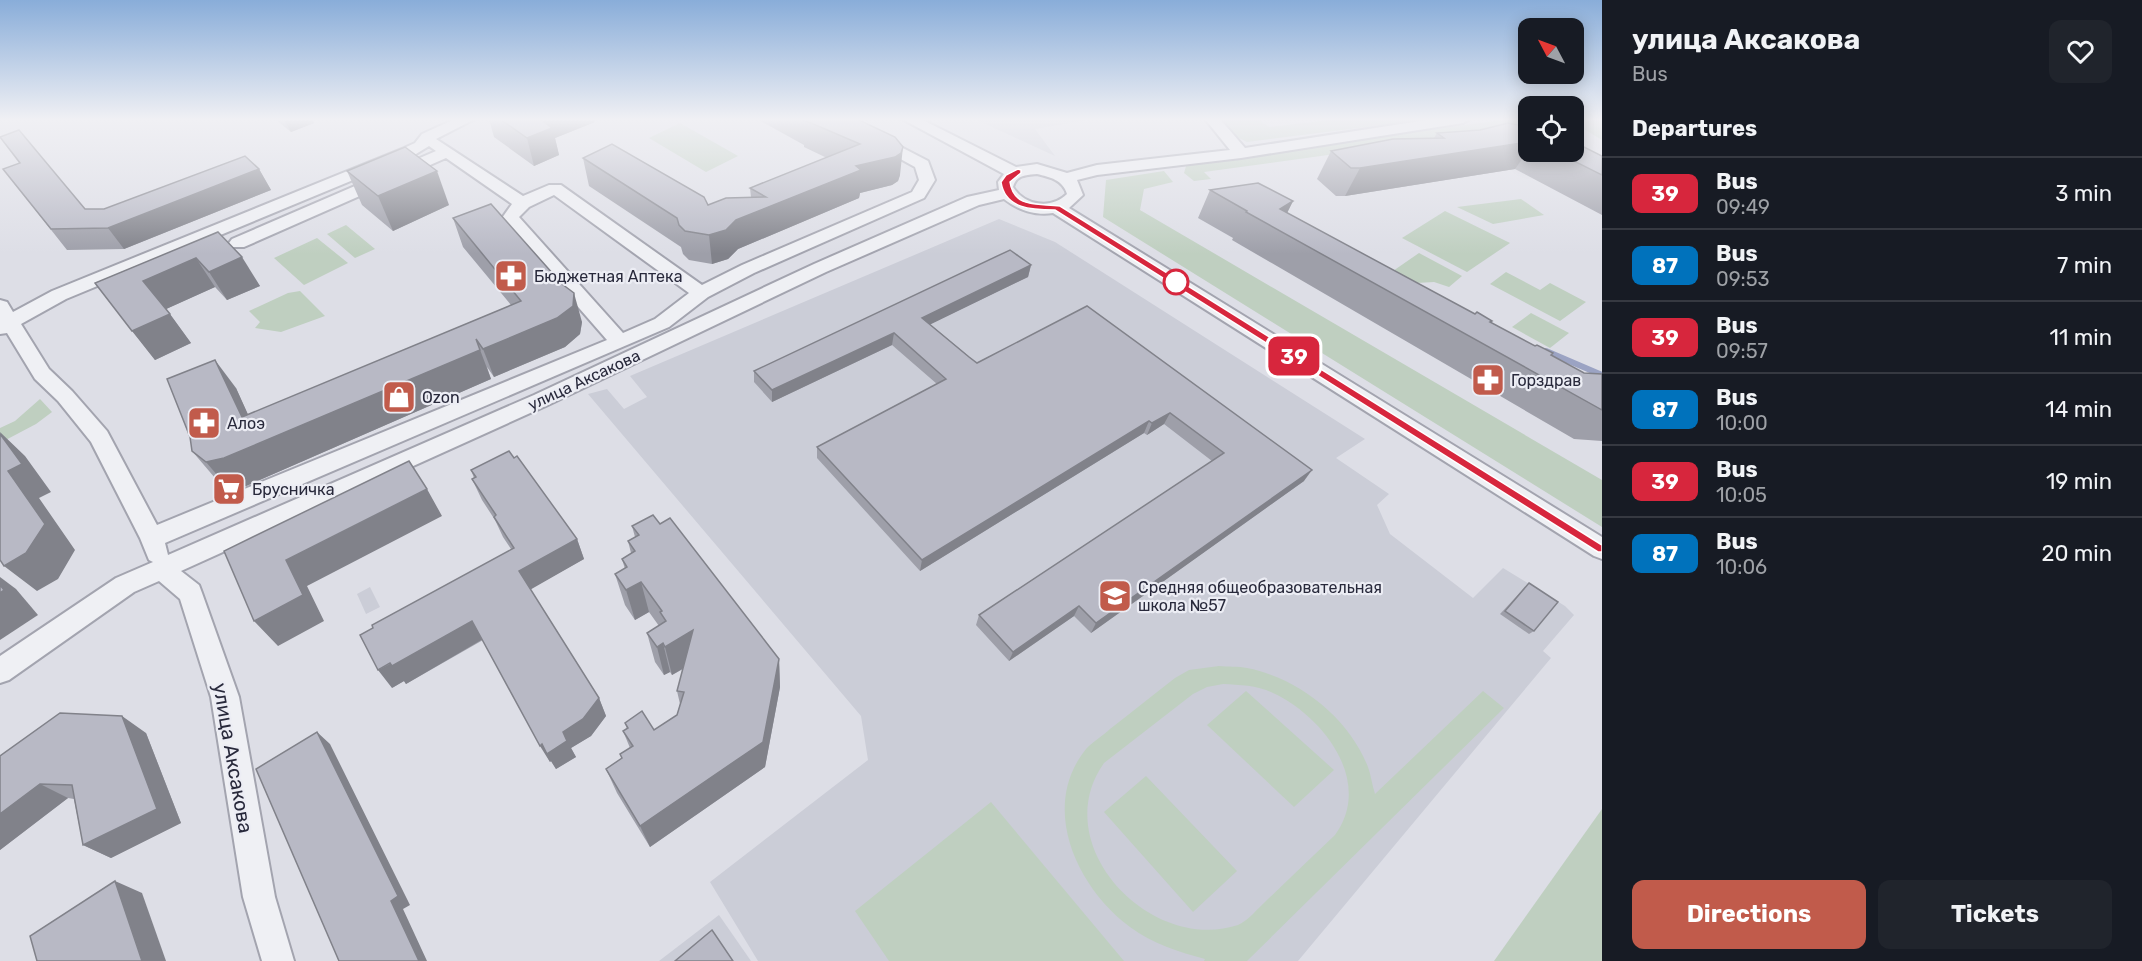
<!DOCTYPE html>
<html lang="en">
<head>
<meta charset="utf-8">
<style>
  :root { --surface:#171b24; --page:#20242c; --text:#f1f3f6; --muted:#9ea1a6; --line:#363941; --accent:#c15b4b }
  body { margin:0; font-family:Rubik,sans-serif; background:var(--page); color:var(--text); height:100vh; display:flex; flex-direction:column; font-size:22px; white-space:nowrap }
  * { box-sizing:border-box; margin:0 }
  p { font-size:20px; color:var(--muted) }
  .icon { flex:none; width:33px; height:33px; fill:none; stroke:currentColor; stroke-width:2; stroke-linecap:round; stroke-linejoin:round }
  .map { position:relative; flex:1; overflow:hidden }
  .panel { display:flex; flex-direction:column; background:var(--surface); width:540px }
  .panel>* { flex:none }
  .badge { padding:0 12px; border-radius:9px; font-size:21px; line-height:39px }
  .needle { width:39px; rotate:311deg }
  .fabs { position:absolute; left:1518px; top:18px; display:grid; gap:12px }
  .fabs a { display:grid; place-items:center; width:66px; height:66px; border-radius:12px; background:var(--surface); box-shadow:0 3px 15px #0003; font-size:30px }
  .map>.badge { position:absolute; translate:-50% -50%; box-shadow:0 0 0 3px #fff }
  h2 { padding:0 30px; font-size:22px; line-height:54px }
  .round { display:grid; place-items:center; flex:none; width:63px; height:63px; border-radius:12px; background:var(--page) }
  .head { display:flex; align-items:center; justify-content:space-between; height:102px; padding:0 30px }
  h1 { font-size:28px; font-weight:700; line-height:45px }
  .button { display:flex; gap:12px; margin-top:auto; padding:12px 30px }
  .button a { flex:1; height:69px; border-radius:12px; background:var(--accent); color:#fff; font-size:24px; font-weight:700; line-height:69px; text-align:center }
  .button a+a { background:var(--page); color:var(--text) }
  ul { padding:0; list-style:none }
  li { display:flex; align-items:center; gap:18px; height:72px; padding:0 30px; border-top:2px solid var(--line) }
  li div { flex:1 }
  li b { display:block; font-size:22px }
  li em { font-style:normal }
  li .badge { min-width:66px; font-weight:700; text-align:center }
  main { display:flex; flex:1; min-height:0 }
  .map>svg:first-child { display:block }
  .built { fill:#cbcdd7 }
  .green { fill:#bfcfc0; fill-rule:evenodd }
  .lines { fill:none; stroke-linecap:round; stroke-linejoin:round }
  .stream { stroke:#9ba3c3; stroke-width:6 }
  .minor-casing { stroke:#a3a4af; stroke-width:4 }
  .minor { fill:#eff0f4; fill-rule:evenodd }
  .wall { fill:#9e9fa9 }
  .shaded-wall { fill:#81828a }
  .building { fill:#b8b9c5; stroke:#81828a; stroke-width:1.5 }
  .line { fill:#d7263d; stroke:#fff; stroke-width:1.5 }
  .stop-dot { fill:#fff; stroke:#d7263d; stroke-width:3 }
  .labels { text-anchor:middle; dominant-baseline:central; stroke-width:4.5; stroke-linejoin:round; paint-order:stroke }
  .poi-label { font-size:16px; fill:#28293b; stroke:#ecedf4; text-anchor:start }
  .street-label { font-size:16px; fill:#28293b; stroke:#ecedf4 }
  .near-street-label { font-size:20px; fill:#28293b; stroke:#ecedf4 }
</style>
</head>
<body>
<main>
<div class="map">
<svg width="1602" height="961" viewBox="0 0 1602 961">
  <rect width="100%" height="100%" fill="#dddee6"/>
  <g class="built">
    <polygon points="975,119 1086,119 1087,120 1035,129 1055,156"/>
    <polygon points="999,219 1055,242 1365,439 1336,458 1389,494 1377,505 1390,534 1473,598 1503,568 1565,606 1574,615 1543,651 1551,658 1298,961 758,961 710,882 868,760 861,716 588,394 607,389 624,409 647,397 630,376"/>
    <polygon points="370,587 380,607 366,614 357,594"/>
    <polygon points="719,915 751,961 659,961"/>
  </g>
  <g class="green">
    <polygon points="1221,119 1257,119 1269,127 1338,119 1430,119 1247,142 1235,136"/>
    <polygon points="1509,119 1522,119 1528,123 1528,148 1480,134 1204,172 1211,179 1194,181 1184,173 1187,163"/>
    <polygon points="1574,119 1602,119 1602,140 1574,123"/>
    <polygon points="680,123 738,156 706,172 649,138"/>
    <polygon points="1164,171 1173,182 1144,189 1140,210 1602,480 1602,527 1103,217 1106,180"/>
    <polygon points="1521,199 1544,215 1493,224 1457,207"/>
    <polygon points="1445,211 1510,243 1467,272 1402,238"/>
    <polygon points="346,225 375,249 355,258 327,234"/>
    <polygon points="317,238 348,263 304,285 274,258"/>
    <polygon points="1419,253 1462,276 1449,287 1434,282 1416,283 1393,271"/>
    <polygon points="1506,272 1540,290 1550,283 1586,302 1560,321 1490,284"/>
    <polygon points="300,291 325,316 281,332 255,328 260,322 249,311 288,293"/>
    <polygon points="1531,313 1569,333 1550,348 1512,327"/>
    <polygon points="40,399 52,412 36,424 0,443 0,428 15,421"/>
    <path d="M1219,666C1228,667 1238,666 1247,668C1299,678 1349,718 1368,767C1371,775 1372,785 1375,794L1483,691L1504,708L1247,961H1204L1205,959C1179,952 1153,944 1130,927C1077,888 1039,807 1086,749C1092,742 1103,736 1110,729C1132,712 1153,695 1175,678L1189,670ZM1223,684C1240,685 1257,685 1273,693C1323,716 1374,782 1335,835C1312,857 1289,879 1266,901C1258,908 1248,921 1238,925C1151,954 1046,845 1104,763L1193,694L1207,687Z"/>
    <polygon points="1246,691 1334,770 1294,807 1207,725"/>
    <polygon points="1146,776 1237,871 1193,912 1104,812"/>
    <polygon points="991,802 1124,961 889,961 855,911"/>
    <polygon points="1602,809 1602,961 1494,961"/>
  </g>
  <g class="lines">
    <polyline class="stream" points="1546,351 1602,375"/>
    <defs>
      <path id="minor" d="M455,119H475L436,139L523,196L549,185H561L702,285L742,265L912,192L919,180L915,167L828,119H847L928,161L935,180L924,198L754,273L708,297L669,327L165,543L168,555L534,395L814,264L967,197L999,190L998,182L1004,174L902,119H921L1016,167L1037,164L1067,173L1097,165L1230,150L1205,119H1220L1245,148L1433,119H1470L1463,123L1241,158L1097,175L1077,180L1083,195L1069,208L1602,537V559L1594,556L1053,213C1036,216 1018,210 1004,199L979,205L826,272L548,405L181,571L199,585L202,593L239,697L275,897L294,961H262L243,897L211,697L180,599L159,581L134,592L9,680L0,683V656L116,578L153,562L149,560L140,538L91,442L58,401L35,379L7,333L0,334V300L7,302L13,312L52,291L404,148L415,143L422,134ZM429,146L436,151L232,239L229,243L232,247H244L446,158L512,204L502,218L504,222L607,340L157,525L107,431L72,391L49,369L21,324L66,299L416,154ZM1037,174C1050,177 1063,180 1067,194C1051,210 1024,205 1013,187C1016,175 1026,175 1037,174ZM554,195L689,293L655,319L623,333L519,217L529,207Z"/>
    </defs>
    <use href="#minor" class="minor-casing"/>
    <use href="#minor" class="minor"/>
  </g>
  <g class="wall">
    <polygon points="275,119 312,119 314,123 291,132"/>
    <polygon points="489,119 594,119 595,122 555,138 559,155 534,166 494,137"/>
    <polygon points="757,119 857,119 900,175 898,181 892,185 860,193 859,198 738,249 728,259 712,264 689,260 683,254 681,247 589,186 583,158 708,205 751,197 750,188 827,158 804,147 804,145"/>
    <polygon points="1528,127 1528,152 1574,152 1602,156 1602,215 1515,169 1345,196 1336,196 1317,179 1331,151 1434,138 1437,133"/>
    <polygon points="3,169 85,209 104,209 259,169 271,190 124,249 67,250"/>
    <polygon points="347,171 449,205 393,231 362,205"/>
    <polygon points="1210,190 1293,201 1287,213 1584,373 1602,374 1602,441 1574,439 1232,240 1233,238 1198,218"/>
    <polygon points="453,218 582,322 580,334 565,347 494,377 487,367 491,379 246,486 229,489 215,478 192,451 236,388 248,415 511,305 463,247"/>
    <polygon points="218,232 260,286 227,300 215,287 166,309 191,343 155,360 95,283"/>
    <polygon points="1031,265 1028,277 930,324 977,363 1087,306 1304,481 1091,633 1074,616 1009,661 976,625 979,615 1212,461 1164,424 1147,435 1144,433 920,571 817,458 817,447 937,384 892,345 772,402 754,382 754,371"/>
    <polygon points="471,470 577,539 584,559 530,589 599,698 606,716 591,736 571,748 576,757 556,769 551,761 550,762 483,640 406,684 404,681 392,688 511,549 503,537 495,520 482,500 472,479 474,478"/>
    <polygon points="660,524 779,659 780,687 765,767 650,847 617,793 606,769 621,759 630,748 623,731 627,729 625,723 654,730 677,715 680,704 677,691 683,669 672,675 670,672 664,675 655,662 647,633 659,626 649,612 635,620 625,605 615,574 625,569 622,559 631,553 628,541 635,537 632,526"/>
    <polygon points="1529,583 1534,631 1529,634 1500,614"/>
    <polygon points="146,733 181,823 111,858 83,845 74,799 68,798 0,850 0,756"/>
  </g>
  <g class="shaded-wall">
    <polygon points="284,119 312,119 314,123 291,132"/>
    <polygon points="536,119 594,119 595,122 555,138 559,155 534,166 527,138"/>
    <polygon points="1528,142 1528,151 1515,169 1345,196 1360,168"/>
    <polygon points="903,147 900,175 898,181 892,185 860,193 859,198 738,249 728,259 712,264 709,235 736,220 856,166"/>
    <polygon points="259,169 271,190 124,249 108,228"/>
    <polygon points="437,171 449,205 393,231 378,196"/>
    <polygon points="1293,201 1279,229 1280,209"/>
    <polygon points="242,257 260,286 227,300 209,272"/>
    <polygon points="196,258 215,287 164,310 143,281"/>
    <polygon points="1031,265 1028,277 921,329 922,318"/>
    <polygon points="574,293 582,322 580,334 565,347 494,377 483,349"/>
    <polygon points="170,314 191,343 155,360 132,331"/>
    <polygon points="894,333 892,345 772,402 772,390"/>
    <polygon points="476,339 491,379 246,486 229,489 206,462 242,417 215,360 236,388 261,443"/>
    <polygon points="1170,413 1164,424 1147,435 1152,423"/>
    <polygon points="1149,421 1144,433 920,571 922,560"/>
    <polygon points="0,432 25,456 51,492 39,498 75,550 58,579 37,591 4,566 8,471"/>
    <polygon points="1312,470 1304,481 1091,633 1096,623"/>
    <polygon points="427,489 442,516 307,586 324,621 278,646 254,621 286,560"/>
    <polygon points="577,539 584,559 528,591 519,571"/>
    <polygon points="0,577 16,589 38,615 0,640"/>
    <polygon points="641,582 649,612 635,620 626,590"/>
    <polygon points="1079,606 1074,616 1009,661 1013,652"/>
    <polygon points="472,621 483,639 406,684 404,681 392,688 378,670"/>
    <polygon points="693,630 699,659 672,675 665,647"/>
    <polygon points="663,643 670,672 664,675 657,647"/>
    <polygon points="779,659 780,687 765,767 650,847 640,826"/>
    <polygon points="599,698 606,716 591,736 571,748 576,757 556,769 551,761 550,762 540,746 563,732"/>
    <polygon points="122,716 146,733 181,823 111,858 83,845"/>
    <polygon points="317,732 330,744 410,905 403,909 427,961 419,961 391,901"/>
    <polygon points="40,784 68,798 0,850 0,814"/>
    <polygon points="115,881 142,893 166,961 142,961"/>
  </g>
  <g class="building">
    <polygon points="500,119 540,119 552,128 527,138"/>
    <polygon points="805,119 857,119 895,137 903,147 901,153 895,157 856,166 861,170 736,220 726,230 709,235 685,231 679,225 677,218 583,158 612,144 704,197 708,205 726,198 766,197 750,188 860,144 804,120"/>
    <polygon points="1508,123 1528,127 1528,142 1360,168 1351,168 1331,151 1393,139 1444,138 1437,133 1480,130"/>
    <polygon points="19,130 85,209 104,209 245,156 259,169 108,228 51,229 3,169 20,163 0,137"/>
    <polygon points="1574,142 1602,156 1602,175 1556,152 1574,152"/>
    <polygon points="405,147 437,171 378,196 347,171"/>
    <polygon points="1258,183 1293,201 1280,209 1475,314 1477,312 1492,321 1490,322 1535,346 1537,345 1553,353 1551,355 1584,373 1602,374 1602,410 1246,212 1247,211 1210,190"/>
    <polygon points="491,204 562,284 574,293 573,306 557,318 483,349 476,339 480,350 224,458 206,462 192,451 190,437 167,379 215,360 242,417 521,301 453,218"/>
    <polygon points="218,232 242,257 209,272 196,258 143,281 170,314 132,331 95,283"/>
    <polygon points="1010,250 1031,265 922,318 969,357 977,363 1087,306 1312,470 1096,623 1079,606 1013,652 979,615 1224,453 1170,413 1152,423 1149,421 922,560 817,447 946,379 894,333 772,390 754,371"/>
    <polygon points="0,434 22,464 8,471 45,524 26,553 4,566 0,560"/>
    <polygon points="509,451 514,458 517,456 577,539 519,571 599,698 583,719 563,732 567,741 547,754 542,744 540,746 472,621 392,666 390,663 378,670 360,635 373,628 372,625 514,548 494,517 496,515 472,479 476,477 471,470"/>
    <polygon points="409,461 427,489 286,560 303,595 254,621 224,551"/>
    <polygon points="653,515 660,524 670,518 779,659 763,742 640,826 606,769 622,758 620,754 633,746 623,731 628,728 625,723 642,711 654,730 677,715 684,692 677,691 693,630 665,647 663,643 657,647 647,633 666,621 660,612 662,611 641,582 626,590 615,574 627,567 622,559 635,551 628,541 639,535 632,526"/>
    <polygon points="1529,583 1558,602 1534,631 1505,611"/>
    <polygon points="0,585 4,590 0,593"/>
    <polygon points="60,713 122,716 157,809 83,845 72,785 40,784 0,814 0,756"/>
    <polygon points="317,732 398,896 391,901 419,961 339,961 256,769"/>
    <polygon points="115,881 142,961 37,961 30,936"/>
    <polygon points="712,930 733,961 675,961"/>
  </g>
  <linearGradient id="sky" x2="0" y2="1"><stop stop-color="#89add9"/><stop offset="0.47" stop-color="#f0f0f4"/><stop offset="1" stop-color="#f0f0f4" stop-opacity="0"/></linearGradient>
  <rect width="1602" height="254" fill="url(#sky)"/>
  <path class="line" d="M1018,169L1021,170V173L1010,182C1014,209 1039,203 1060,206L1602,545V552H1598L1055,210C1032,210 1005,209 1001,182L1006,175Z"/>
  <defs>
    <symbol id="pharmacy-square" viewBox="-11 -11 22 22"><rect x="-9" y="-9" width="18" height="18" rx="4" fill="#c15b4b" stroke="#ecedf4"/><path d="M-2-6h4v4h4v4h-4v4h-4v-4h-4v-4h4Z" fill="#fff"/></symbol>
    <symbol id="shop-square" viewBox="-11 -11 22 22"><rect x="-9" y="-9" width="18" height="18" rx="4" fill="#c15b4b" stroke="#ecedf4"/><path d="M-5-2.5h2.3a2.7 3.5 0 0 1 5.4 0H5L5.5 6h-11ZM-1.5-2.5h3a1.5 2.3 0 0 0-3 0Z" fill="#fff"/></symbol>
    <symbol id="supermarket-square" viewBox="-11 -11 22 22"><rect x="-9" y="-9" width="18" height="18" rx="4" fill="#c15b4b" stroke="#ecedf4"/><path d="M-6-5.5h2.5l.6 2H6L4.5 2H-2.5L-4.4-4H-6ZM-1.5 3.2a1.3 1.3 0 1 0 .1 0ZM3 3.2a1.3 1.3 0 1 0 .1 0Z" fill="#fff"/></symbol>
    <symbol id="school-square" viewBox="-11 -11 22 22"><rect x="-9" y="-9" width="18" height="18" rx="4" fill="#c15b4b" stroke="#ecedf4"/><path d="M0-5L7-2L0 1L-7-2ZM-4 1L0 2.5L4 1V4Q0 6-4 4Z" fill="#fff"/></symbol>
  </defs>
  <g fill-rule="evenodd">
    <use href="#pharmacy-square" x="492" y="257" width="38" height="38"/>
    <use href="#pharmacy-square" x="1469" y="361" width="38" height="38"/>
    <use href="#shop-square" x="380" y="378" width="38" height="38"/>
    <use href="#pharmacy-square" x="185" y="404" width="38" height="38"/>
    <use href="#supermarket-square" x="210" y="470" width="38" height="38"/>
    <use href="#school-square" x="1096" y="577" width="38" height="38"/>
  </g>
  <circle class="stop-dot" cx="1176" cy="282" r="12"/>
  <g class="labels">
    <g class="poi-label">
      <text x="534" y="276">Бюджетная Аптека</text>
      <text x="1511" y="380">Горздрав</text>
      <text x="422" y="397">Ozon</text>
      <text x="227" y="423">Алоэ</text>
      <text x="252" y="489">Брусничка</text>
      <text x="1138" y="587">Средняя общеобразовательная<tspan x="1138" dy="18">школа №57</tspan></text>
    </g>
    <g class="street-label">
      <text transform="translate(584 380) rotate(-25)">улица Аксакова</text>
    </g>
    <g class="near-street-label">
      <text transform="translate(233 758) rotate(80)">улица Аксакова</text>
    </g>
  </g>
</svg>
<div class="fabs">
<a><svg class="needle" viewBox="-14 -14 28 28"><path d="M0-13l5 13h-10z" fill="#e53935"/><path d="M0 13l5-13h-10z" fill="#9ea1a6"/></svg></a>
<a><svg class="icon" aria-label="locate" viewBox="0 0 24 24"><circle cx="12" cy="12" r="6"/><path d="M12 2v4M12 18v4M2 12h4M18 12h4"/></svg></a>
</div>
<b class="badge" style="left:1294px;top:356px;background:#d7263d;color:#fff">39</b>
</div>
<section class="panel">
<div class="head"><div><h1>улица Аксакова</h1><p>Bus</p></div><a class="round"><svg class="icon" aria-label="heart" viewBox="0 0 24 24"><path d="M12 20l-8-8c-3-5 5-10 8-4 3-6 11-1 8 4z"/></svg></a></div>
<h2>Departures</h2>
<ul>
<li><span class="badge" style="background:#d7263d;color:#fff">39</span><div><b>Bus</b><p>09:49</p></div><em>3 min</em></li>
<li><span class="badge" style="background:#0072bc;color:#fff">87</span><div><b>Bus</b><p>09:53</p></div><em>7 min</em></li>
<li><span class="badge" style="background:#d7263d;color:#fff">39</span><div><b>Bus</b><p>09:57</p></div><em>11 min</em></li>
<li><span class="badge" style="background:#0072bc;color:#fff">87</span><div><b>Bus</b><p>10:00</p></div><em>14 min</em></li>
<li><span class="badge" style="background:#d7263d;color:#fff">39</span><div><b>Bus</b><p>10:05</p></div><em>19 min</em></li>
<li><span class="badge" style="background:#0072bc;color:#fff">87</span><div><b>Bus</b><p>10:06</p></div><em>20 min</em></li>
</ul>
<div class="button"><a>Directions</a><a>Tickets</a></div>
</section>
</main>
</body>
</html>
